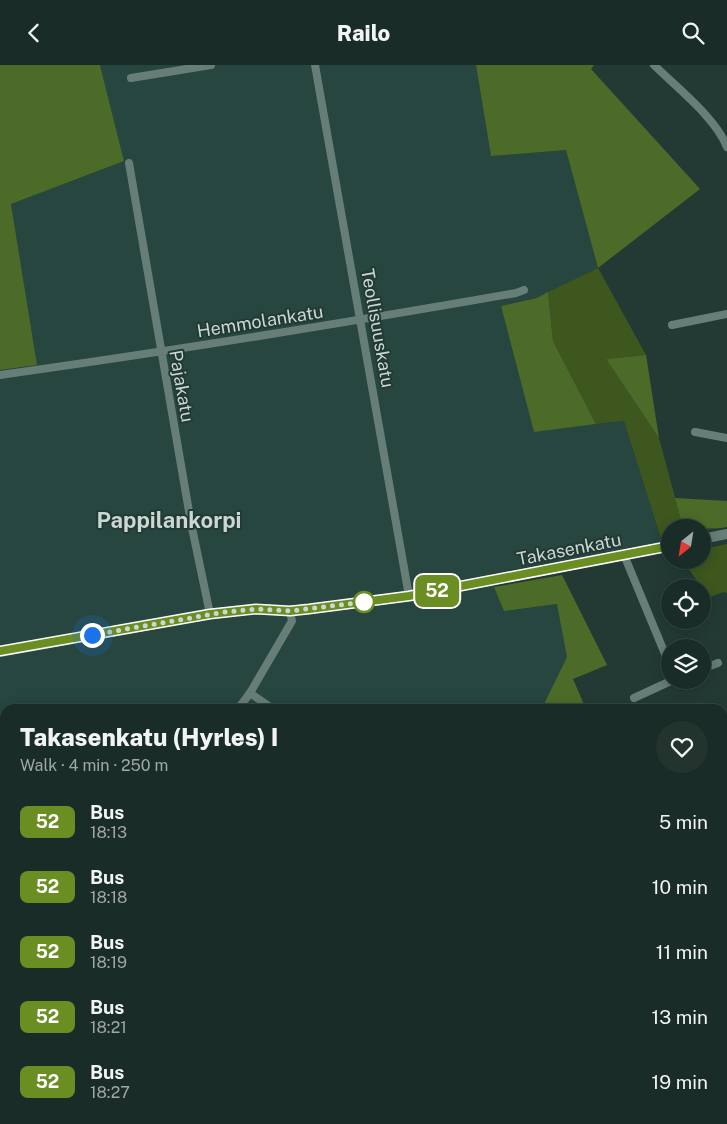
<!DOCTYPE html>
<html lang="en">
<head>
<meta charset="utf-8">
<style>
  :root { --surface:#1a2c27; --page:#23342f; --text:#f1f3f6; --muted:#9fa7a7; --line:#384844 }
  body { margin:0; font-family:"Public Sans",sans-serif; background:var(--page); color:var(--text); height:100vh; display:flex; flex-direction:column; font-size:19px; white-space:nowrap }
  * { box-sizing:border-box; margin:0 }
  p { font-size:16px; color:var(--muted) }
  .icon { flex:none; width:28px; height:28px; fill:none; stroke:currentColor; stroke-width:2; stroke-linecap:round; stroke-linejoin:round }
  .map { position:relative; flex:1; overflow:hidden }
  .drawer { position:absolute; left:0px; top:639px; width:728px; height:421px; display:flex; flex-direction:column; background:var(--surface); border-radius:15px 15px 0 0; box-shadow:0 2px 12px #0003,0 0 0 1px var(--line) }
  .drawer>* { flex:none }
  .badge { padding:0 10px; border-radius:8px; font-size:18px; line-height:32px }
  .needle { width:32px; rotate:210deg }
  .fabs { position:absolute; left:661px; top:454px; display:grid; gap:10px }
  .fabs a { display:grid; place-items:center; width:50px; height:50px; border-radius:50%; background:var(--surface); box-shadow:0 2px 12px #0003,0 0 0 1px var(--line); font-size:25px }
  .you { position:absolute; width:25px; height:25px; margin:-12px; border:4px solid #fff; border-radius:50%; background:#1a73e8; box-shadow:0 0 0 8px #1a73e833 }
  .map>.badge { position:absolute; translate:-50% -50%; box-shadow:0 0 0 2px #fff }
  .round { display:grid; place-items:center; flex:none; width:52px; height:52px; border-radius:26px; background:var(--page) }
  .headline { display:flex; align-items:center; justify-content:space-between; height:85px; padding:0 20px }
  h1 { font-size:24px; font-weight:800; line-height:38px }
  ul { padding:0; list-style:none }
  li { display:flex; align-items:center; gap:15px; height:65px; padding:0 20px }
  li div { flex:1 }
  li b { display:block; font-size:19px }
  li em { font-style:normal }
  li .badge { min-width:55px; font-weight:700; text-align:center }
  header { display:flex; justify-content:space-between; align-items:center; height:65px; padding:0 20px; background:var(--surface); font-size:22px; font-weight:800 }
  .map>svg:first-child { display:block }
  .built { fill:#26463f }
  .green { fill:#3e571e }
  .forest { fill:#4d6b28 }
  .lines { fill:none; stroke-linecap:round; stroke-linejoin:round }
  .street { stroke:#667e77; stroke-width:8 }
  .secondary { stroke:#667e77; stroke-width:10 }
  .highway { stroke:#16bb66; stroke-width:14 }
  .rail-casing { stroke:#b8c6c2; stroke-width:4 }
  .rail { stroke:#233a34; stroke-width:2; stroke-dasharray:5.5; stroke-linecap:butt }
  .line-casing { stroke:#fff; stroke-width:11 }
  .line { stroke:#6b8e23; stroke-width:8 }
  .walk { stroke:#cad7d3; stroke-width:5; stroke-dasharray:0 9 }
  .stop-dot { fill:#fff; stroke:#6b8e23; stroke-width:2.5 }
  .labels { text-anchor:middle; dominant-baseline:central; stroke-width:4; stroke-linejoin:round; paint-order:stroke }
  .street-label { font-size:18px; fill:#cad7d3; stroke:#233a34 }
  .district-label { font-size:22px; font-weight:bold; fill:#cad7d3; stroke:#233a34 }
</style>
</head>
<body>
<header><svg class="icon" aria-label="back" viewBox="0 0 24 24"><path d="M15 5l-7 7 7 7"/></svg>Railo<svg class="icon" aria-label="search" viewBox="0 0 24 24"><circle cx="10" cy="10" r="6"/><path d="M15 15l6 6"/></svg></header>
<div class="map">
<svg width="727" height="1059" viewBox="0 0 727 1059">
  <rect width="100%" height="100%" fill="#233a34"/>
  <polygon class="built" points="100,0 476,0 491,91 566,85 598,203 537,233 501,241 534,366 624,356 662,477 490,509 504,546 558,539 567,592 545,637 547,644 5,644 5,982 0,984 0,305 37,300 11,139 124,96"/>
  <g class="green">
    <polygon points="598,203 646,290 606,294 659,373 683,462 670,462 670,475 662,477 624,356 596,359 553,276 548,227"/>
    <polygon points="727,479 727,528 724,527 707,533 702,522 701,522 683,495 702,495 703,484"/>
    <polygon points="45,1055 150,1055 184,1058 179,1059 49,1059"/>
    <polygon points="447,1055 661,1055 628,1059 424,1059"/>
  </g>
  <g class="forest">
    <polygon points="0,0 100,0 124,96 11,139 37,300 0,305"/>
    <polygon points="476,0 594,0 591,4 700,124 598,203 566,85 491,91"/>
    <polygon points="548,227 553,276 596,359 534,367 501,241 537,233"/>
    <polygon points="646,290 659,373 606,294"/>
    <path d="M675,433L727,436V462C712,465 699,463 683,462Z"/>
    <polygon points="562,510 607,600 573,614 586,644 547,644 545,637 567,592 557,539 504,546 494,522"/>
    <polygon points="727,856 727,969 723,969 722,857"/>
    <polygon points="661,1055 713,1055 713,1057 727,1059 628,1059"/>
  </g>
  <g class="lines">
    <g class="street">
      <polyline points="315,0 409,531"/>
      <path d="M654,0C676,22 716,53 727,82"/>
      <polyline points="131,13 211,0"/>
      <polyline points="129,98 191,458 210,549"/>
      <polyline points="672,260 727,249"/>
      <path d="M0,310C173,286 344,258 516,228L524,225"/>
      <polyline points="695,367 727,373"/>
      <polyline points="624,490 670,601"/>
      <polyline points="702,604 718,598"/>
      <polyline points="250,628 273,644"/>
      <polyline points="634,633 673,615"/>
      <polyline points="238,644 250,628 292,556 290,546"/>
      <polyline points="0,776 5,774"/>
      <polyline points="722,802 727,800"/>
      <polyline points="0,979 5,977"/>
    </g>
    <g class="secondary">
      <polyline points="702,474 727,469"/>
      <polyline points="0,587 210,549 256,544 290,546 309,544 409,531 670,481"/>
      <polyline points="722,701 727,699"/>
      <polyline points="0,1038 5,1036"/>
    </g>
    <g class="highway">
      <polyline points="722,998 727,998"/>
      <polyline points="722,1008 727,1008"/>
      <polyline points="19,1055 21,1059"/>
      <polyline points="32,1055 35,1059"/>
      <polyline points="269,1059 288,1055"/>
      <polyline points="311,1059 328,1055"/>
      <polyline points="351,1059 368,1055"/>
    </g>
    <defs>
      <g id="rail">
        <polyline points="722,673 727,671"/>
        <polyline points="0,1003 5,1000"/>
      </g>
    </defs>
    <use href="#rail" class="rail-casing"/>
    <use href="#rail" class="rail"/>
  </g>
  <g class="lines">
    <defs>
      <polyline id="line" points="0,586 210,549 256,544 290,546 309,544 409,531 670,481"/>
    </defs>
    <use href="#line" class="line-casing"/>
    <use href="#line" class="line"/>
    <polyline class="walk" points="92,570 225,547 256,544 290,546 364,537"/>
  </g>
  <circle class="stop-dot" cx="364" cy="537" r="10"/>
  <g class="labels">
    <g class="street-label">
      <text transform="translate(260 256) rotate(-9)">Hemmolankatu</text>
      <text transform="translate(378 263) rotate(80)">Teollisuuskatu</text>
      <text transform="translate(182 321) rotate(80)">Pajakatu</text>
      <text transform="translate(569 484) rotate(-11)">Takasenkatu</text>
    </g>
    <g class="district-label">
      <text x="169" y="455">Pappilankorpi</text>
    </g>
  </g>
</svg>
<div class="fabs">
<a><svg class="needle" viewBox="-14 -14 28 28"><path d="M0-13l5 13h-10z" fill="#e53935"/><path d="M0 13l5-13h-10z" fill="#9fa7a7"/></svg></a>
<a><svg class="icon" aria-label="locate" viewBox="0 0 24 24"><circle cx="12" cy="12" r="6"/><path d="M12 2v4M12 18v4M2 12h4M18 12h4"/></svg></a>
<a><svg class="icon" aria-label="layers" viewBox="0 0 24 24"><path d="M12 4l9 5-9 5-9-5zM3 14l9 5 9-5"/></svg></a>
</div>
<div class="you" style="left:92px;top:570px"></div>
<b class="badge" style="left:437px;top:526px;background:#6b8e23;color:#fff">52</b>
<section class="drawer">
<div class="headline"><div><h1>Takasenkatu (Hyrles) I</h1><p>Walk · 4 min · 250 m</p></div><a class="round"><svg class="icon" aria-label="heart" viewBox="0 0 24 24"><path d="M12 20l-8-8c-3-5 5-10 8-4 3-6 11-1 8 4z"/></svg></a></div>
<ul>
<li><span class="badge" style="background:#6b8e23;color:#fff">52</span><div><b>Bus</b><p>18:13</p></div><em>5 min</em></li>
<li><span class="badge" style="background:#6b8e23;color:#fff">52</span><div><b>Bus</b><p>18:18</p></div><em>10 min</em></li>
<li><span class="badge" style="background:#6b8e23;color:#fff">52</span><div><b>Bus</b><p>18:19</p></div><em>11 min</em></li>
<li><span class="badge" style="background:#6b8e23;color:#fff">52</span><div><b>Bus</b><p>18:21</p></div><em>13 min</em></li>
<li><span class="badge" style="background:#6b8e23;color:#fff">52</span><div><b>Bus</b><p>18:27</p></div><em>19 min</em></li>
</ul>
</section>
</div>
</body>
</html>
